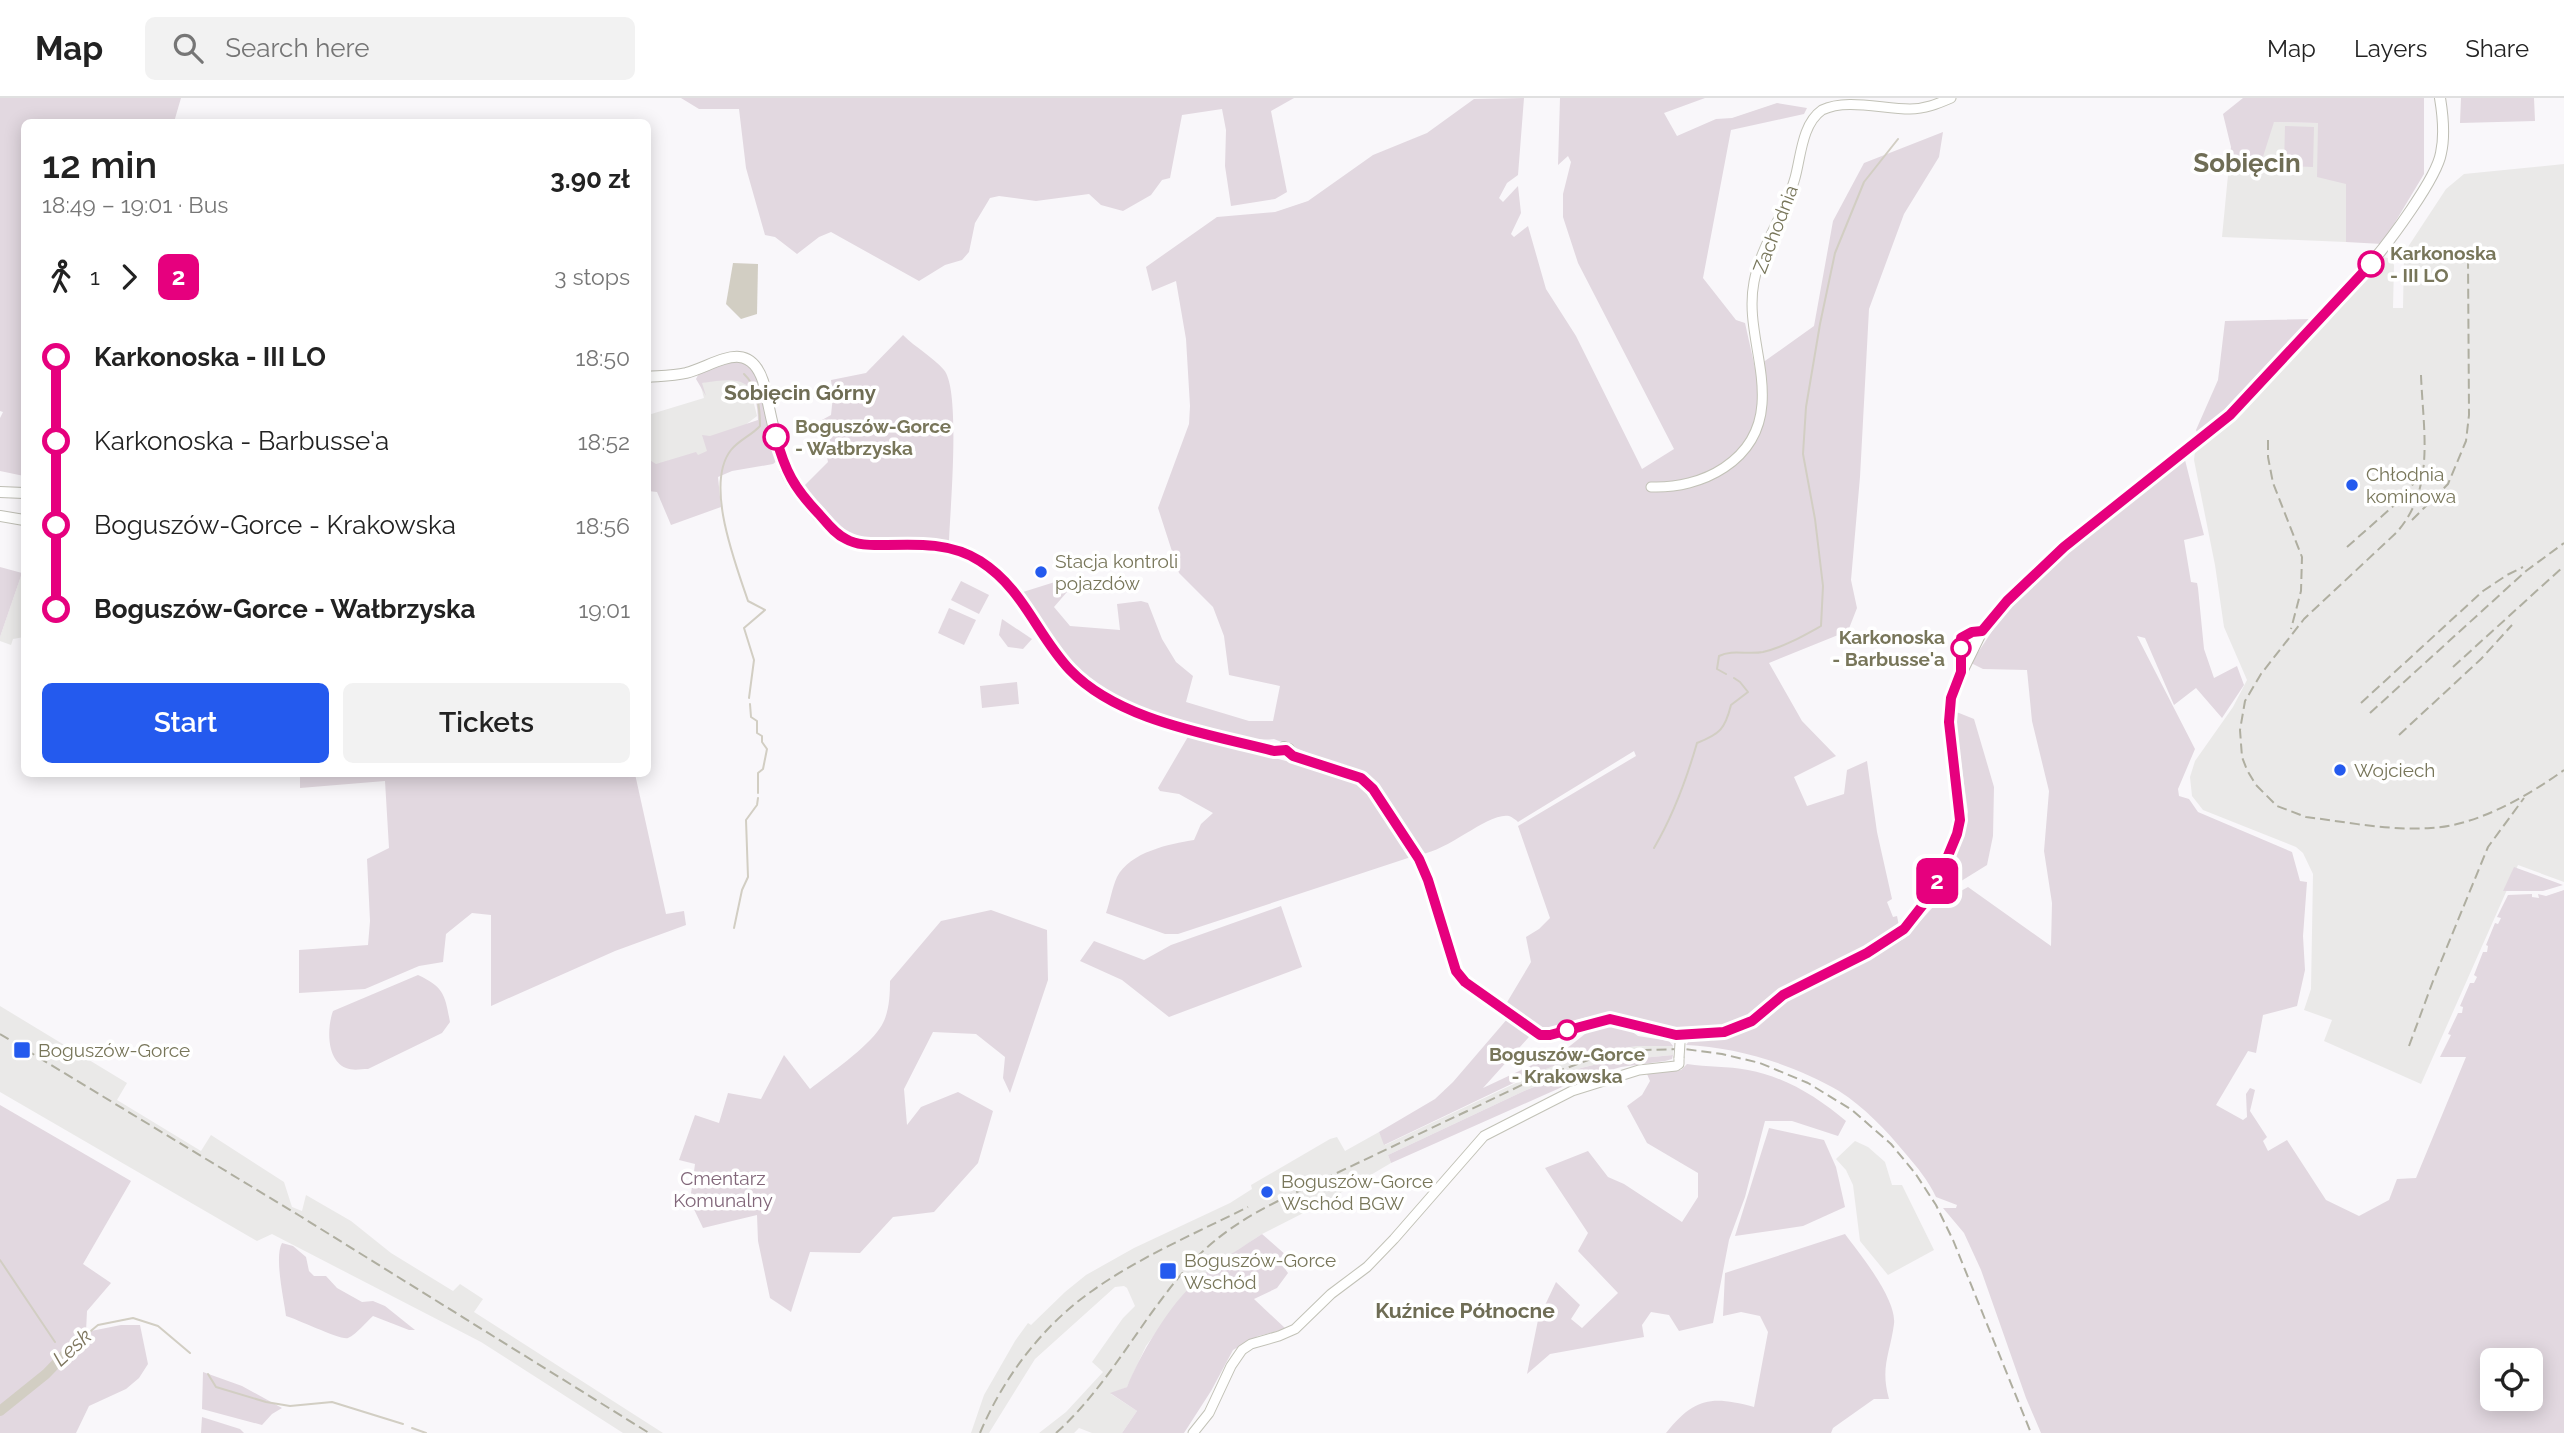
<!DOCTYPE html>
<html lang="en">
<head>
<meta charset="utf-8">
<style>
  :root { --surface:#fff; --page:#f2f2f2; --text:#222; --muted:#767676; --line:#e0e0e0; --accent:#245aee }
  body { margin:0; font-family:Raleway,sans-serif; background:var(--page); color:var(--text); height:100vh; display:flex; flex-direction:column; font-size:26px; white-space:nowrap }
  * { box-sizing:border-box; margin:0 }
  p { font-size:23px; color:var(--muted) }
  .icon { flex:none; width:38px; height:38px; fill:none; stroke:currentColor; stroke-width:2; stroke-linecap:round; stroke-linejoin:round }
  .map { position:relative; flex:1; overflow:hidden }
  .panel { position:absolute; left:21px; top:21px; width:630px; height:658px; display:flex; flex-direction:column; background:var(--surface); border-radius:10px; box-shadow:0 4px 18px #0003 }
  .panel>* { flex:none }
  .badge { padding:0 14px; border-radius:10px; font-size:24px; line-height:46px }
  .controls { position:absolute; left:2480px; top:1250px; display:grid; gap:14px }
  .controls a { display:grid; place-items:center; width:63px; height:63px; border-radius:10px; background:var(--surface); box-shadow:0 4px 18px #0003; font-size:35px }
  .map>.badge { position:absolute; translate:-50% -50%; box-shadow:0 0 0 4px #fff }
  .legs { display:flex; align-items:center; gap:10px; height:77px; padding:0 21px; font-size:23px }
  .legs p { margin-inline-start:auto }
  .headline { display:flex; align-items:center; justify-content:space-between; height:119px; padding:0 21px }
  h1 { font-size:38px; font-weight:600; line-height:52px }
  .button { display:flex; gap:14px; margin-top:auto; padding:14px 21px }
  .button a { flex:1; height:80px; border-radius:10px; background:var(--accent); color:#fff; font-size:28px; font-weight:600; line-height:80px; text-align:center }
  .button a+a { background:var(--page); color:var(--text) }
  ul { padding:0 21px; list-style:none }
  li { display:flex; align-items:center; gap:24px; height:84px; font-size:26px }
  li i { display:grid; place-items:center; width:10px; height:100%; margin:0 9px; background:currentColor }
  li i::after { content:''; width:18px; height:18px; margin:-9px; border:5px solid; border-radius:50%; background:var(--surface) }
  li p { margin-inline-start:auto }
  li:first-child i { background:linear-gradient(#0000 50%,currentColor 0) }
  li:last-child i { background:linear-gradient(currentColor 50%,#0000 0) }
  header { display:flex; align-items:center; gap:42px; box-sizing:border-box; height:98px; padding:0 35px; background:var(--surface); border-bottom:2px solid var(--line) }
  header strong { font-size:33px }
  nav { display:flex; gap:38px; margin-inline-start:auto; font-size:24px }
  .search { width:490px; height:63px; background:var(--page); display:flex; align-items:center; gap:18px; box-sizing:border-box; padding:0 24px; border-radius:10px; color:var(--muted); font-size:26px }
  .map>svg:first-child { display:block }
  .built { fill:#eae9e8 }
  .green { fill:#e2d8e0; fill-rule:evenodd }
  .water { fill:#d2cec3 }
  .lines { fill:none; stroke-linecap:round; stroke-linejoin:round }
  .stream { stroke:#d2cec3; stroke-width:2 }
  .river { stroke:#d2cec3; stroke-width:10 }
  .secondary-casing { stroke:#c2c2b7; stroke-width:11 }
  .primary-casing { stroke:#bebeb4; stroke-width:12 }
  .secondary { stroke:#fff; stroke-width:9 }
  .primary { stroke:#fff; stroke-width:10 }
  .rail { stroke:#afaea0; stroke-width:2; stroke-dasharray:10 5; stroke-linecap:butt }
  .secondary-bridge-casing { stroke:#c2c2b7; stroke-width:11; stroke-linecap:butt }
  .secondary-bridge { stroke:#fff; stroke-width:9 }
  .line-1-casing { stroke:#fff; stroke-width:16 }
  .line-1 { stroke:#e6007e; stroke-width:10 }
  .stop-1-dot { fill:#fff; stroke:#e6007e; stroke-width:3.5 }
  .poi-dot { fill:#245aee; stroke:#fff; stroke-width:2.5 }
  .labels { text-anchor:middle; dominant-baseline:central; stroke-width:7; stroke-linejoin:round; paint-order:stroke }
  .street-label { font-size:19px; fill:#78765a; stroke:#fff }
  .stop-label { font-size:19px; font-weight:bold; fill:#78765a; stroke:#fff; text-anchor:start }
  .poi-label { font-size:19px; fill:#78765a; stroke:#fff; text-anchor:start }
  .park-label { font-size:19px; fill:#816679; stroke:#fff }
  .neighbourhood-label { font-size:21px; font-weight:bold; fill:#6f6d55; stroke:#fff }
  .water-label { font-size:21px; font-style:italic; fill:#7e765e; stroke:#fff }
  .district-label { font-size:26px; font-weight:bold; fill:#6f6d55; stroke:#fff }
</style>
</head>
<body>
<header>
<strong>Map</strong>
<div class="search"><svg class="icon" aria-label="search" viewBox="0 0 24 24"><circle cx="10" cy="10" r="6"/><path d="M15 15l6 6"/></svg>Search here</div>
<nav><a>Map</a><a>Layers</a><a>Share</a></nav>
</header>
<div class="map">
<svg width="2564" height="1335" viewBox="0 0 2564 1335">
  <rect width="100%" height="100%" fill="#f9f7fa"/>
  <g class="built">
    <polygon points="2274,24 2318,25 2346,86 2346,144 2222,139 2228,77 2241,68"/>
    <polygon points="2564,66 2564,784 2518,767 2421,986 2324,943 2332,922 2304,912 2311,891 2313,776 2303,755 2296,749 2203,712 2192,698 2190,679 2195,663 2233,609 2247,582 2224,529 2215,467 2194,362 2195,353 2242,316 2329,223 2384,159 2391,161 2394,167 2393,210 2403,210 2404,155 2446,91 2464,76"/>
    <polygon points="722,281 748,282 757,318 710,354 656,369 648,365 648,317 704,300 700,285"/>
    <polygon points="22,475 24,475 24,539 13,541 11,547 0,543 0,539"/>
    <polygon points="0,908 127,985 117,1002 201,1053 211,1037 284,1084 292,1109 302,1113 306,1097 351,1123 391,1155 453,1193 460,1186 483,1201 474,1214 663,1335 623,1335 481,1244 272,1136 257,1143 0,994"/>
    <polygon points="1638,948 1673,948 1673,957 1610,963 1581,970 1524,993 1388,1057 1391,1065 1325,1104 1262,1136 1217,1166 1190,1189 1146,1248 1127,1289 1111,1296 1137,1313 1122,1335 1092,1335 1079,1330 1074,1335 1039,1335 1066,1314 1103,1274 1092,1264 1123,1220 1135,1208 1127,1190 1124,1188 1115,1189 1035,1261 989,1335 971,1335 984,1297 1015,1243 1028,1225 1031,1227 1065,1194 1086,1177 1134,1150 1230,1105 1252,1091 1251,1087 1330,1041 1337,1039 1345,1053 1379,1034 1385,1047 1550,969 1607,952"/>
    <polygon points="1855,1043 1868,1049 1885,1064 1892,1087 1902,1087 1934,1152 1888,1177 1860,1143 1853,1087 1846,1072 1836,1061"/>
  </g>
  <g class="green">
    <polygon points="0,0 181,0 174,24 24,24 24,378 0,373 0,320 3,314 0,313"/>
    <polygon points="681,0 1294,0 1271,13 1287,94 1275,101 1231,108 1225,68 1226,32 1222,11 1182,17 1170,80 1162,82 1151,97 1123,113 1101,107 1089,96 1036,103 999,98 990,100 975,125 969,154 962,162 945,167 919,183 831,134 819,139 797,156 775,139 765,137 746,70 739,11 699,11"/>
    <path d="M1524,0L1518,77L1507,85L1499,100L1503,104L1518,88L1521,115L1511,136L1514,139L1528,128L1546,191L1576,238L1642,371L1674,351L1578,165L1563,119V96L1571,64L1568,58L1558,67L1560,0H1705L1664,15L1677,38L1716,21L1732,20L1777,5L1807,10L1804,16L1731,32L1703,180L1736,222L1745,225L1755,270L1814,228L1833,123L1864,65L1943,34L1939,59L1904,116L1869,211L1860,379L1851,482L1857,510L1848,533L1769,565L1802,623L1836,658L1794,679L1807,708L1844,696L1847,672L1867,663L1877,734L1892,801L1887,804L1893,819L1897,818L1899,828L1896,833L1847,860L1751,920L1723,931L1686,934L1593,922L1587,919L1548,931L1537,930L1483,990L1566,951L1590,932L1602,928L1615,927L1627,930L1638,938L1669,943L1673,948H1638L1607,952L1574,960L1528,978L1384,1047L1379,1034L1435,1001L1453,984L1514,913L1506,906L1531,864L1526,839L1539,831L1550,820L1518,728L1636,658L1634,653L1518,724C1516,722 1512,719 1509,718C1489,714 1448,753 1421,756L1377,688L1362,677L1274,641C1233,646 1120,607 1087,580C1062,560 1041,521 1023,494L1058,483L1067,494L1054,509L1070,528L1120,532L1117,506L1141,503L1148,505L1162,541L1176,564L1193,578L1186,604L1249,623H1273L1280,588L1229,577L1224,538L1213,509L1179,475L1158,410L1189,326L1190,308L1186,241L1176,183L1152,193L1146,169L1217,119L1275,114L1308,103L1373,57L1427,35L1474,1Z"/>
    <polygon points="2243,0 2424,0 2424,76 2382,146 2346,144 2346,86 2317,79 2318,25 2274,24 2261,65 2241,68 2228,77 2231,49 2223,16"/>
    <polygon points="2461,0 2534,0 2535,23 2460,25"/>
    <polygon points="2285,28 2314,29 2313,69 2284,68"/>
    <polygon points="2313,221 2251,288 2198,338 2196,332 2218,282 2225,223"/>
    <path d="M903,237C916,250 933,259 944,272C961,292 950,413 949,443L945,446C912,439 865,452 838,432C824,421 813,403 802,390L828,364L820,323L831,317L833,298L831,282L866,275Z"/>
    <path d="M742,262L757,274L778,362L773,366L732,373L718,379L721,409L671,427L657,394L648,393V361L656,366L696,354L698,357L707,353L702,337L710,338L758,322C757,279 739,279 702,285L706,298L696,281L699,275L726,263Z"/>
    <path d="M2184,358L2204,437L2184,442L2191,484L2197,485L2198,490L2204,551L2214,580L2237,568L2244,587L2222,620L2196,590L2174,607L2145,540L2137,538L2195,651L2178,691L2179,698L2189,701L2198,714L2292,754L2300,783L2307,784L2303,838L2305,872L2297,908L2263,917L2256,955L2248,953L2216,1007L2243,1022L2247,1019L2246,996L2250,990L2255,992L2250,1013L2267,1039L2263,1043L2268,1053L2287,1042L2326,1102L2359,1118L2389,1102L2397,1081L2416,1080L2466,959H2440L2451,937L2448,936L2458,915H2462L2463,909L2460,908L2470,885H2474L2477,879L2474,877L2483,854H2487L2488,848L2486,847L2495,825L2498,826L2501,820L2497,819L2508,797L2532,796V799L2539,800L2538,796L2546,798L2564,792V1335H2041L2026,1300L1981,1172L1964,1135L1943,1110H1956L1957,1107L1936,1099C1928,1082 1917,1069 1905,1055C1886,1032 1864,1009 1839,993C1795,967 1737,949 1686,947L1689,943L1719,941L1744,933L1792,896L1825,882L1905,840L1934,808L1968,789L2051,848L2052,805L2044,753L2049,693L2032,623L2027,572L1983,571L1971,565L2010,506L2046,470ZM2492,1262H2530V1300H2492Z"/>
    <polygon points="0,469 22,475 0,539"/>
    <polygon points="961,483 989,497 979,516 951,502"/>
    <polygon points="949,510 976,522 964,547 938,535"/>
    <polygon points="1002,521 1032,541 1023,551 1008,549 999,537"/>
    <polygon points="1017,584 1019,606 982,610 980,588"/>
    <polygon points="1954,613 1974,621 1994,689 1993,738 1987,767 1937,798 1962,741 1968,714"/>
    <path d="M1189,637L1357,682L1370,694L1411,755V759L1178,836H1165L1106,815C1110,804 1112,790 1117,779C1130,754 1169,746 1194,742L1201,726L1213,715L1179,696L1160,693L1158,690Z"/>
    <polygon points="300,676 635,676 666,816 684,813 686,827 615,853 491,908 491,817 472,815 446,836 443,864 419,868 365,891 299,895 299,852 368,847 370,823 367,761 389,750 385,683 300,690"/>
    <polygon points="2514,769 2563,787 2543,793 2503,793"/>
    <polygon points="1281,808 1302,869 1169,919 1122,882 1080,863 1094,843 1144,862 1171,847"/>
    <path d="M991,812L1047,832L1048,882L1010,995L1003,980L1005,959L976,936L933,934L904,991L907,1027L921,1009L958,994L993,1013L978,1065L934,1114L893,1119L860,1155L810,1154L791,1214L770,1200L758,1143L757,1117L703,1130L690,1103L695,1066L679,1062L695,1017L719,1025L728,995L761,1001L784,957L810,991C829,976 867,950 880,930C889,917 890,899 890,883L941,823Z"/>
    <path d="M418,877C444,889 445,897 450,924L442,935L368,971C361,971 353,973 346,970C326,962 327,929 333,913Z"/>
    <polygon points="1673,957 1672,961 1665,963 1621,969 1580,981 1391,1065 1388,1057 1524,993 1581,970 1610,963"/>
    <path d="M1687,966C1707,969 1728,968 1748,972C1786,979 1817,999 1846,1023L1838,1038L1792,1023H1765L1745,1099L1729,1142L1713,1225L1679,1233L1669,1217L1651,1214L1642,1227L1644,1239L1550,1256L1527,1276L1538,1222L1556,1184L1580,1207L1571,1221L1582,1230L1618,1195L1578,1153L1588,1135L1545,1070L1588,1053L1608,1079L1624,1086L1682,1124L1698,1099V1075L1647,1045L1627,1008L1642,997L1650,983L1647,976L1681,972Z"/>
    <polygon points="0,1007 131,1083 83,1166 111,1185 87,1213 86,1234 121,1227 140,1227 148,1266 139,1280 126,1291 89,1308 76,1335 0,1335"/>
    <polygon points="1769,1030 1824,1042 1836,1069 1845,1109 1803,1128 1735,1138"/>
    <path d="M1262,1136L1287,1158L1280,1164L1288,1175L1277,1190L1254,1201L1286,1231L1258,1238L1233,1252L1211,1293L1184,1335H1122L1137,1313L1110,1295L1127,1289C1140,1257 1166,1213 1191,1188C1212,1167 1238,1152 1262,1136Z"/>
    <path d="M1845,1136C1859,1155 1897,1201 1894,1226C1890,1256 1880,1269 1889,1301H1874L1833,1330L1831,1335H1666C1695,1299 1712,1298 1754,1309L1768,1234L1760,1218L1741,1214L1723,1218L1725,1175Z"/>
    <path d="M282,1145L293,1148L306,1159L309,1173L314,1178H326L337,1190L362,1204L373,1203L385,1208L415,1232H409L373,1218C366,1224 357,1236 348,1240C342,1243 297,1221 286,1218C284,1201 274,1159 282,1145Z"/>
    <polygon points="203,1274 242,1288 282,1310 272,1316 262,1327 202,1311"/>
    <polygon points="202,1319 240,1331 244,1335 201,1335"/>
  </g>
  <polygon class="water" points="733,165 758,166 757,216 741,221 726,206"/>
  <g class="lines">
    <g class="stream">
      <path d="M744,276C758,289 760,310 760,328C752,337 739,342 731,352C704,386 736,467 748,503L765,512L744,530L754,562L749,600"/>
      <path d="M1726,576L1717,571L1719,558C1732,551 1748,557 1763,554C1784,549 1803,538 1821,528L1823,488L1815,421L1803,356L1806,309L1820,226L1835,155L1864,84L1898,41"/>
      <polyline points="750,606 751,619 757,623 757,635 762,638 762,644 767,651 763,671 758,675 758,695"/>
      <path d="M1654,750C1674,716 1686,683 1697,645C1720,636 1725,631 1731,607L1748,594L1740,584L1734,580"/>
      <polyline points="734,830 742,792 748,779 746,722 757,707 758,700"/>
      <polyline points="0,1162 55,1244"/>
      <polyline points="75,1246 98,1227 133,1220 158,1228 190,1255"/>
      <polyline points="208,1276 216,1289 266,1304 290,1308 332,1304 403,1326"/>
      <polyline points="412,1330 426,1335"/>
    </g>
    <polyline class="river" points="0,1313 46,1276 75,1246"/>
    <defs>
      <g id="secondary">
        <path d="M1651,389C1702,391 1758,363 1762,306C1765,265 1746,225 1754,184C1761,147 1785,116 1795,80C1801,58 1802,26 1822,12C1846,0 1882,11 1910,11C1925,11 1937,6 1951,0"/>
        <polyline points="1193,1335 1209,1315 1231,1268 1242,1252 1251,1246 1279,1238 1295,1231 1331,1196 1367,1169 1394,1141 1484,1038 1572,993 1639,972 1676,968 1679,966 1679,960"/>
      </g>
      <g id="primary">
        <path d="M648,279C660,278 673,278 686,275C716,267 748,239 763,283C770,312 775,343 785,371C793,392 824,427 843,440C852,445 863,447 874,447C913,447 952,443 986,467C1024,494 1039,537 1069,571C1115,621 1210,637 1274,653L1289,651"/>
        <polyline points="0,394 24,395"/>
        <polyline points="0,418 24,422"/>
        <path d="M1284,649L1290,657L1345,673L1361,680L1373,691L1419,761L1428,782L1456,873L1465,884L1540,937H1550L1610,921L1628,924L1667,935L1707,937L1724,934L1752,923L1783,897L1867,855L1904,831L1933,794L1957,736L1959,707L1952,647L1950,607L1954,590L1982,533L2007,503L2065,449L2230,317L2371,165C2389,144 2437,80 2441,55C2445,37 2443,18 2440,0"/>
      </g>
    </defs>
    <use href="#secondary" class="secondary-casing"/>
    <use href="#primary" class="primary-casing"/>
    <use href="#secondary" class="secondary"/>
    <use href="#primary" class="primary"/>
    <g class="rail">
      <path d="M2421,277C2423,332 2436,391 2396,435L2304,521L2261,576L2245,603L2240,632L2242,659L2247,672L2256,687L2277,708L2306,719C2347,724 2390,733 2431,730C2476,728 2528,698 2564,672"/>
      <polyline points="2268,342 2268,359 2273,385 2302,459 2301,493 2291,531"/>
      <polyline points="2412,422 2448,386 2466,343 2469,317 2468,160"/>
      <polyline points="2347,449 2407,396 2420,374"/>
      <polyline points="2453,569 2564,468"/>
      <polyline points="2361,605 2483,493 2507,477 2523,469"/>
      <polyline points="2370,615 2526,473 2564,445"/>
      <polyline points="2399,637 2481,561 2512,527"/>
      <polyline points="0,936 300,1118 649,1335"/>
      <polyline points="2409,948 2433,883 2488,749 2524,700"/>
      <path d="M980,1335C1003,1280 1043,1227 1092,1193C1136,1161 1198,1134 1248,1109"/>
      <path d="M1056,1335C1113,1284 1145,1212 1198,1158C1221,1135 1248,1118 1278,1103L1524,986L1591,961L1645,952L1684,951L1722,956L1760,965L1808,985L1852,1012L1891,1046L1915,1075L1936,1107L1953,1142L2031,1335"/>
    </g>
    <defs>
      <polyline id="secondary-bridge" points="1679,960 1680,945"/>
    </defs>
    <use href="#secondary-bridge" class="secondary-bridge-casing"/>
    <use href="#secondary-bridge" class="secondary-bridge"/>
  </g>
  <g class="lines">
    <defs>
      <path id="line-1" d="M776,339C785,373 794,390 819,416C827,425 835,436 846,441C858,448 873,447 887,447C919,446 952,445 980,463C1024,491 1036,536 1070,572C1119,623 1209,636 1274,653L1286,652L1293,658L1361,680L1373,691L1419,761L1428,782L1456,873L1465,884L1540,937H1550L1610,921L1676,937L1724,934L1752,923L1783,897L1867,855L1904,831L1933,794L1957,736L1960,722L1949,624L1951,600L1961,574V540L1972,534L1982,533L2007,503L2064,449L2230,317L2371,166"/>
    </defs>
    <use href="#line-1" class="line-1-casing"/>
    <use href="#line-1" class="line-1"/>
  </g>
  <g class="stop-1-dot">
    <circle cx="2371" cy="166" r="12"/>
    <circle cx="776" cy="339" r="12"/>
    <circle cx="1961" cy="550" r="9"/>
    <circle cx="1567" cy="932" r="9"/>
  </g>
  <g class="poi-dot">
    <circle cx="2352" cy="387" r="7"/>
    <circle cx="1041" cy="474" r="7"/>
    <circle cx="2340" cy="672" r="7"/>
    <rect x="13" y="943" width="18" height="18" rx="3.5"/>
    <circle cx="1267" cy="1094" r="7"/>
    <rect x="1159" y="1164" width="18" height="18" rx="3.5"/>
  </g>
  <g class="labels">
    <g class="street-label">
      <text transform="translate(1775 131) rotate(-69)">Zachodnia</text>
    </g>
    <g class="stop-label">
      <text x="2390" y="155">Karkonoska<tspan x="2390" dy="22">- III LO</tspan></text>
      <text x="795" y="328">Boguszów-Gorce<tspan x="795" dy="22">- Wałbrzyska</tspan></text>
      <text x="1945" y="539" text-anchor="end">Karkonoska<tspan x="1945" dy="22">- Barbusse'a</tspan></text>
      <text x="1567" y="956" text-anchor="middle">Boguszów-Gorce<tspan x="1567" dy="22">- Krakowska</tspan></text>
    </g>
    <g class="poi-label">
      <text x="2366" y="376">Chłodnia<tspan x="2366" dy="22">kominowa</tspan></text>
      <text x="1055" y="463">Stacja kontroli<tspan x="1055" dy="22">pojazdów</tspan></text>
      <text x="2354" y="672">Wojciech</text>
      <text x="38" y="952">Boguszów-Gorce</text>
      <text x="1281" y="1083">Boguszów-Gorce<tspan x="1281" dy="22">Wschód BGW</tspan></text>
      <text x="1184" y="1162">Boguszów-Gorce<tspan x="1184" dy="22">Wschód</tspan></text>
    </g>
    <g class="park-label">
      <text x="723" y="1080">Cmentarz<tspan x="723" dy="22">Komunalny</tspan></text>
    </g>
    <g class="neighbourhood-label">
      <text x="800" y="294">Sobięcin Górny</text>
      <text x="1465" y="1212">Kuźnice Północne</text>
    </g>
    <g class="water-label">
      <text transform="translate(72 1249) rotate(-42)">Lesk</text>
    </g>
    <g class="district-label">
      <text x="2247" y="65">Sobięcin</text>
    </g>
  </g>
</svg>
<div class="controls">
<a><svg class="icon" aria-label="locate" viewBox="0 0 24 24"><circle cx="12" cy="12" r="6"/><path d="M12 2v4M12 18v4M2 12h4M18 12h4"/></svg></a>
</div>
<b class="badge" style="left:1937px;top:783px;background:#e6007e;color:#fff">2</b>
<section class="panel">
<div class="headline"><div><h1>12 min</h1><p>18:49 – 19:01 · Bus</p></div><b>3.90 zł</b></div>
<div class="legs"><svg class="icon" aria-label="walk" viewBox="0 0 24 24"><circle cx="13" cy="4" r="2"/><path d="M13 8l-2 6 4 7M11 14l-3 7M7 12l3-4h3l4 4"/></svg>1<svg class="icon" aria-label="forward" viewBox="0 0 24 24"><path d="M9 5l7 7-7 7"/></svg><b class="badge" style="background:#e6007e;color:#fff">2</b><p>3 stops</p></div>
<ul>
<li><i style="color:#e6007e"></i><b>Karkonoska - III LO</b><p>18:50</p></li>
<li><i style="color:#e6007e"></i><span>Karkonoska - Barbusse'a</span><p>18:52</p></li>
<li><i style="color:#e6007e"></i><span>Boguszów-Gorce - Krakowska</span><p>18:56</p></li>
<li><i style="color:#e6007e"></i><b>Boguszów-Gorce - Wałbrzyska</b><p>19:01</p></li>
</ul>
<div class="button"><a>Start</a><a>Tickets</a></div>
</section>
</div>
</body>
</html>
